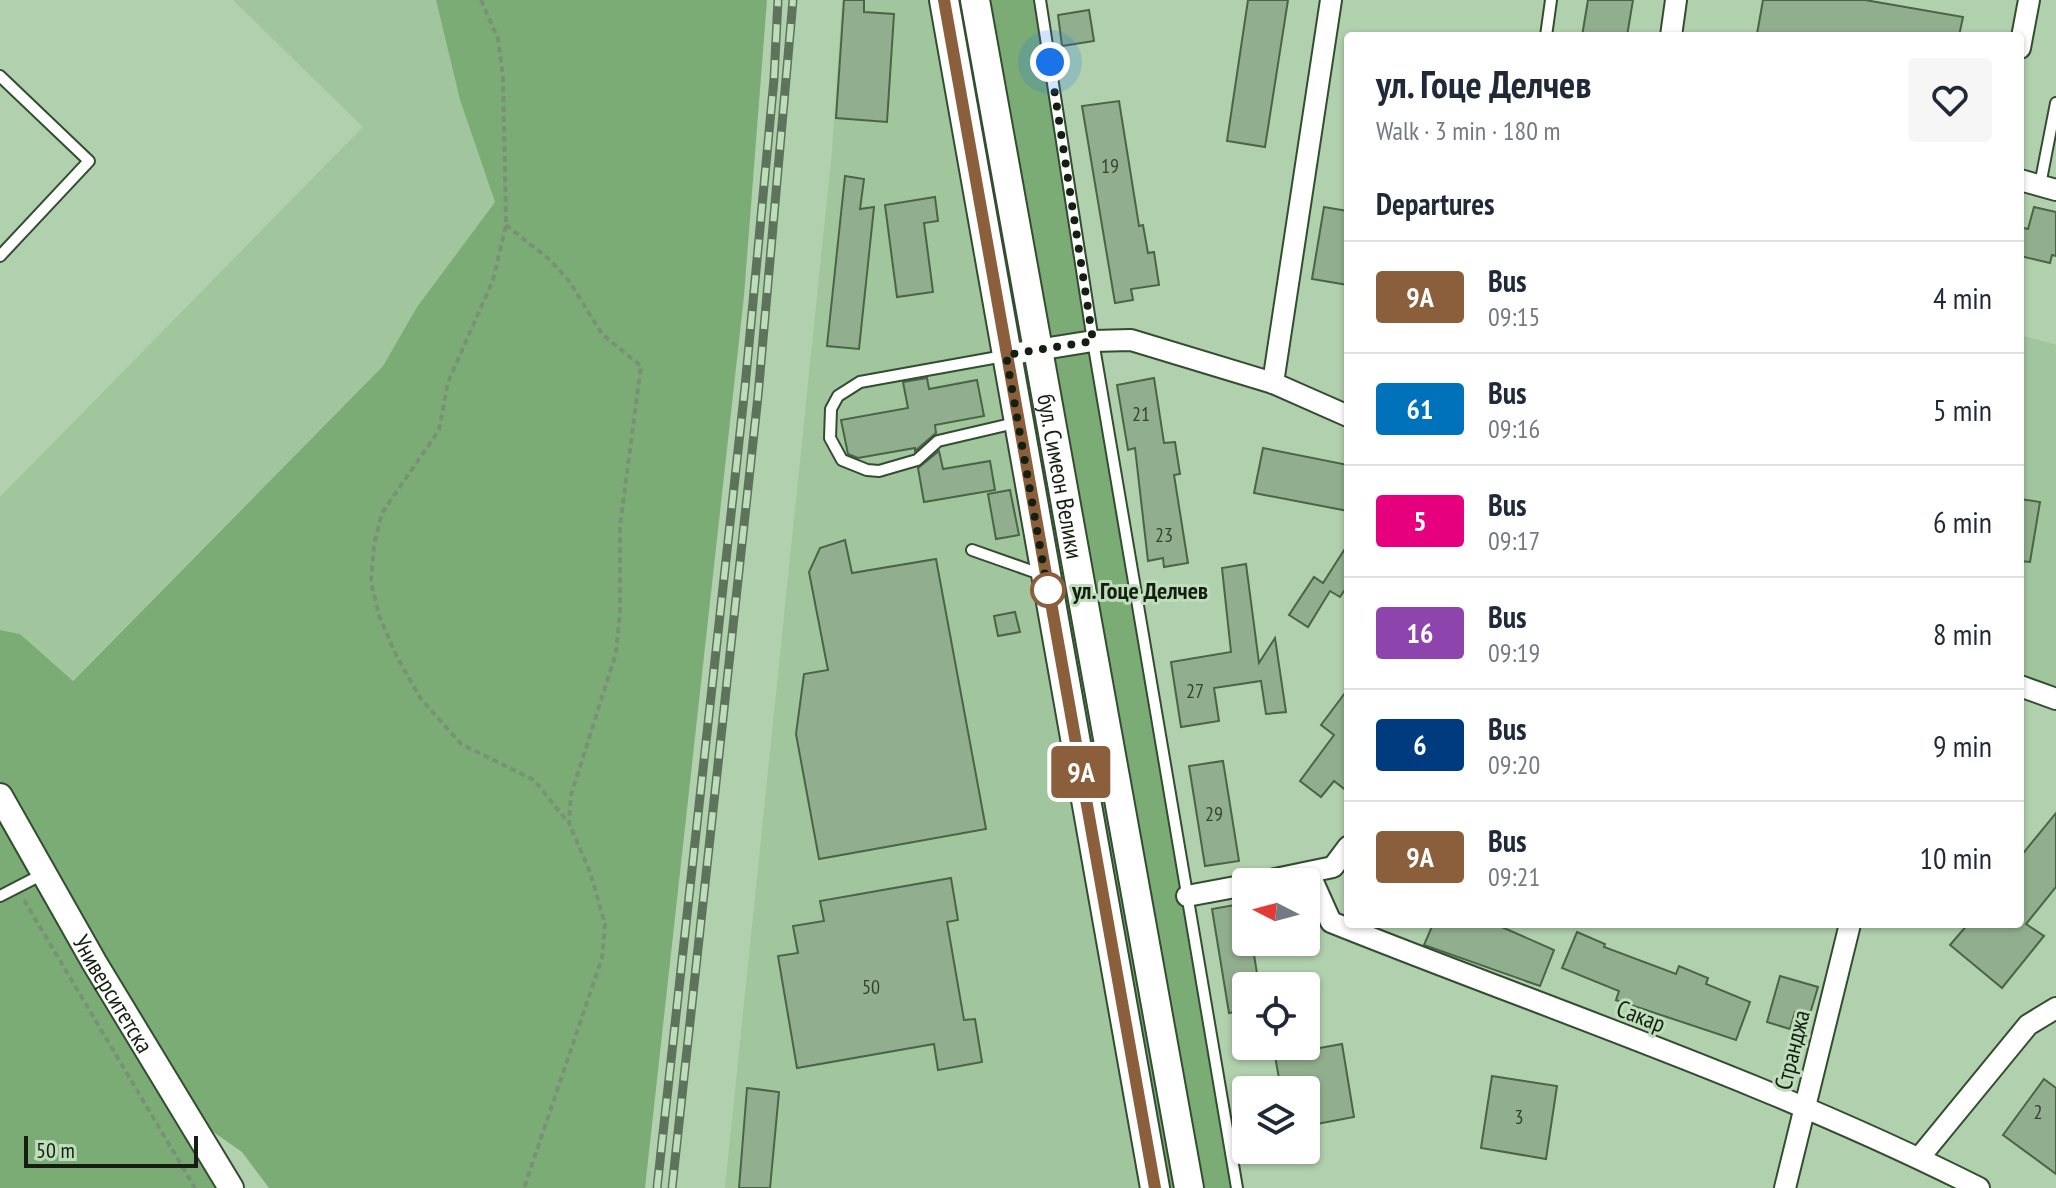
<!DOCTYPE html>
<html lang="en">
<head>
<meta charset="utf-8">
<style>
  :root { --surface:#fff; --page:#f6f6f7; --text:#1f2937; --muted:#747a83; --line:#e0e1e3 }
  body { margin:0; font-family:"PT Sans Narrow",sans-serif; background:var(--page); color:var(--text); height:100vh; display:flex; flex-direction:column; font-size:30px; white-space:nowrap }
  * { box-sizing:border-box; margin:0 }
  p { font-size:26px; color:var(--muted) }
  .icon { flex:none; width:44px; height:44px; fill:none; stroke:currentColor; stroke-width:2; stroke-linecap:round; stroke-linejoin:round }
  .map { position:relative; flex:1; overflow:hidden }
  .details { position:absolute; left:1344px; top:32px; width:680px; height:896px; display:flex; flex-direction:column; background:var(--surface); border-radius:8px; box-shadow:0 2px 6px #0004 }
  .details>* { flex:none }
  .badge { padding:0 16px; border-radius:6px; font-size:28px; line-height:52px }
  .needle { width:52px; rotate:276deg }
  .fabs { position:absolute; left:1232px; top:868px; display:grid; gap:16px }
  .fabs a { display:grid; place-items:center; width:88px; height:88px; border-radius:8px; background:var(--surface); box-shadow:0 2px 6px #0004; font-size:40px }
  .scale { position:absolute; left:24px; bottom:20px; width:174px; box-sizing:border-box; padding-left:8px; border:4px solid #141f12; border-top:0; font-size:22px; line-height:28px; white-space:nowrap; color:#141f12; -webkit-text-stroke:6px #beddba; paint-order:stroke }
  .you { position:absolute; width:40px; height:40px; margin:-20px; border:6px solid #fff; border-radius:50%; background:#1a73e8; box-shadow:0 0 0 12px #1a73e833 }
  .map>.badge { position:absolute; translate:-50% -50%; box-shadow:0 0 0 4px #fff }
  h2 { padding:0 32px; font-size:30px; line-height:72px }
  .round { display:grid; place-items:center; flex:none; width:84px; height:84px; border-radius:8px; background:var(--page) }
  .head { display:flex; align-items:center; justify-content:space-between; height:136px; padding:0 32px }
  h1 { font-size:38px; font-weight:700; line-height:60px }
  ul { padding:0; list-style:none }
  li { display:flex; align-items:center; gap:24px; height:112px; padding:0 32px; border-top:2px solid var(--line) }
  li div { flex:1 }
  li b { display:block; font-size:30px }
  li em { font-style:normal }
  li .badge { min-width:88px; font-weight:700; text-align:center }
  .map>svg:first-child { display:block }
  .built { fill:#a1c59d }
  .green { fill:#7cac76 }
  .building { fill:#91af8e; stroke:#4a6546; stroke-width:2 }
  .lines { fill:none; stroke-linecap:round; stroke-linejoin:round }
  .service-casing { stroke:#334d30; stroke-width:14 }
  .minor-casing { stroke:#334d30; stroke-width:24 }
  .tertiary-casing { stroke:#334d30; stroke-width:28 }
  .secondary-casing { stroke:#334d30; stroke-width:32 }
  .path { stroke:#799176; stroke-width:4; stroke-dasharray:6 4; stroke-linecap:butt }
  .service { stroke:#fff; stroke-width:10 }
  .minor { stroke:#fff; stroke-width:20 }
  .tertiary { stroke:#fff; stroke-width:24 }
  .secondary { stroke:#fff; stroke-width:28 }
  .rail-casing { stroke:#5e735b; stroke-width:9 }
  .rail { stroke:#beddba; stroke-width:6; stroke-dasharray:18; stroke-linecap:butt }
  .line-casing { stroke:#fff; stroke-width:18 }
  .line { stroke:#8b5e3c; stroke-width:12 }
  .walk { stroke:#141f12; stroke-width:8; stroke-dasharray:0 14.4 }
  .stop-dot { fill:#fff; stroke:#8b5e3c; stroke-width:4 }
  .labels { text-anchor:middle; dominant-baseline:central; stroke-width:6; stroke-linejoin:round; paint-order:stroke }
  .number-label { font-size:20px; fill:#334331 }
  .street-label { font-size:24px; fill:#141f12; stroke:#beddba }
  .stop-label { font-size:24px; font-weight:bold; fill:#141f12; stroke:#beddba; text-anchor:start }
</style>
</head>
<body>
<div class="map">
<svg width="2056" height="1188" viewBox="0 0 2056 1188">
  <rect width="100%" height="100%" fill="#b1d0ad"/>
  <g class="built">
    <polygon points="233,0 436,0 460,100 495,202 417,307 383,366 72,681 20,634 0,630 0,497 363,127"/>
    <polygon points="842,0 944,0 1155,1188 725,1188 832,151"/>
    <polygon points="2020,335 2056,345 2056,699 2020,686"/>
  </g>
  <g class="green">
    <polygon points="436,0 767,0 744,296 645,1188 269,1188 242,1152 189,1115 231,1188 0,1188 0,630 20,634 73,681 383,366 417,307 495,202 460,100"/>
    <polygon points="952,0 967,0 1019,298 1005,303"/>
    <polygon points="975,0 1040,0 1237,1188 1189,1188"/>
    <polygon points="1047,447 1178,1188 1162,1188 1037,450"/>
  </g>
  <g class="building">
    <polygon points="844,0 864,0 864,12 894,14 887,122 836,118"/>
    <polygon points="1248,0 1288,0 1265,147 1227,141"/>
    <polygon points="1588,0 1633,0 1627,36 1582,36"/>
    <polygon points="1763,0 1865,0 1963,17 1959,36 1770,36 1757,34"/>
    <polygon points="1089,10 1094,41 1062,46 1058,15"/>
    <polygon points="1119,101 1139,226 1143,225 1148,253 1154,252 1159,285 1131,289 1133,300 1115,303 1082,106"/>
    <polygon points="845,176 864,179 860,209 874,207 859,349 827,346"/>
    <polygon points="935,197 938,221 924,223 933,292 897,297 885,205"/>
    <polygon points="1324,207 1348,211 1348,285 1312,279"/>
    <polygon points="2034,207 2056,212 2056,256 2052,255 2050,263 2020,256 2020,227 2028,229"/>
    <polygon points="927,378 929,389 977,380 984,416 935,425 936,433 915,451 915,448 858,458 848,454 841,420 908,408 903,382"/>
    <polygon points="1154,378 1164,443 1175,442 1180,474 1174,475 1188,563 1164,567 1163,558 1148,561 1135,448 1128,450 1117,385"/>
    <polygon points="1263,448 1348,465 1348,511 1254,493"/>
    <polygon points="939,451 943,469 990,461 995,490 924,502 918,468"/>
    <polygon points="1010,490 1019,535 996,539 988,494"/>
    <polygon points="2020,499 2040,502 2030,562 2020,561"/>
    <polygon points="845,540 852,573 936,559 986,829 819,859 796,734 804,674 828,670 809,572 820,548"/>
    <polygon points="1348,544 1348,585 1340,597 1330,591 1308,627 1289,615 1314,577 1323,583"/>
    <polygon points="1246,564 1259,663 1275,638 1286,712 1266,714 1261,681 1214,688 1219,721 1181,727 1171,662 1231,652 1222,568"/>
    <polygon points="1015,612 1020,632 998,636 994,616"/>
    <polygon points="1348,689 1348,792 1334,781 1321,797 1300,781 1334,735 1321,725"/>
    <polygon points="1223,761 1239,861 1205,866 1189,766"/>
    <polygon points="2056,813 2056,887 2026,924 2044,936 2002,988 1950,945 1968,924 2020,924 2020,857"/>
    <polygon points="951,878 958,920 947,922 964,1020 975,1019 982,1062 938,1070 934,1044 797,1068 778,956 798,953 793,926 824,921 820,901"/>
    <polygon points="1246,903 1246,942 1252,942 1259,986 1246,986 1246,1010 1229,1013 1212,909"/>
    <polygon points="1433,924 1495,924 1554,950 1540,986 1424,945"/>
    <polygon points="1577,932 1605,944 1604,947 1676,974 1679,966 1708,978 1706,984 1750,1002 1736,1040 1616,1000 1619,991 1562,968"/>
    <polygon points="1780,976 1818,987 1809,1017 1795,1012 1790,1029 1767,1022"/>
    <polygon points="1342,1044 1354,1117 1306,1126 1306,1090 1281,1090 1275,1056"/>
    <polygon points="1492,1076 1557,1086 1546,1159 1481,1148"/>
    <polygon points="2044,1079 2056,1088 2056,1174 2003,1135"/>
    <polygon points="747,1088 779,1092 770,1188 739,1188"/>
  </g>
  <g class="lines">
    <defs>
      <g id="service">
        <polyline points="1040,0 1093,341 1237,1188"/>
        <polyline points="1546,36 1551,0"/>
        <polyline points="0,76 89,161 0,256"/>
        <polyline points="2040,185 2056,103"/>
        <polyline points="1004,356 860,382 838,396 831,409 830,438 842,460 867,470 879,471 917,460 938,441 1015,423"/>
        <polyline points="972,550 1043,575"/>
        <polyline points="0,896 43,874"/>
      </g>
      <g id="minor">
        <polyline points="1671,36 1676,0"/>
        <polyline points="2020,48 2029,0"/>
        <polyline points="2020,180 2056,190"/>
        <polyline points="1006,355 1093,341 1131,340 1273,383 1348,416"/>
        <polyline points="1273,383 1331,0"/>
        <polyline points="2020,686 2056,699"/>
        <path d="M1309,873L1331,922C1546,1008 1773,1084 1979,1188"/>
        <polyline points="1261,882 1333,867 1348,847"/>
        <polyline points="1187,896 1246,885"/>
        <polyline points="1919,1158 2028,1025 2056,1008"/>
        <polyline points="1785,1188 1850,924"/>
      </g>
      <g id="tertiary">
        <path id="s1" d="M0,796L94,962L231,1188"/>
      </g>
      <g id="secondary">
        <polyline points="944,0 1155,1188"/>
        <path id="s2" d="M975,0L1189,1188"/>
      </g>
    </defs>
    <use href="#service" class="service-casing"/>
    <use href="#minor" class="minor-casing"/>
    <use href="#tertiary" class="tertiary-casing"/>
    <use href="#secondary" class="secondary-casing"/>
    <g class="path">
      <polyline points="481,0 498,39 503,77 506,225 493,280 448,382 439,430 382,513 374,544 371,582 379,616 397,657 421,699 461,744 534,780 567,821"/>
      <polyline points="506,225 549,259 569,281 602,334 641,366 620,526 620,611 616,653 571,795 569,823 590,872 605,924 602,958 524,1188"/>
      <polyline points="24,900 195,1188"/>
    </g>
    <use href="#service" class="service"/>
    <use href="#minor" class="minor"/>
    <use href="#tertiary" class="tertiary"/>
    <use href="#secondary" class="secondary"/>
    <defs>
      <g id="rail">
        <polyline points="657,1188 745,387 774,79 778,0"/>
        <polyline points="672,1188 758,396 793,0"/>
      </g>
    </defs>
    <use href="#rail" class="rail-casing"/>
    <use href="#rail" class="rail"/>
  </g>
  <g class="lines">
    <defs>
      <polyline id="line" points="944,0 1155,1188"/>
    </defs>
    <use href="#line" class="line-casing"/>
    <use href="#line" class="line"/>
    <polyline class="walk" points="1048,590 1050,603 1006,355 1093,341 1050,62"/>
  </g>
  <circle class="stop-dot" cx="1048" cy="590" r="16"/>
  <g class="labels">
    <g class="number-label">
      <text x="1110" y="166">19</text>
      <text x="1141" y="414">21</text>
      <text x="1164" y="535">23</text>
      <text x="1195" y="691">27</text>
      <text x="1214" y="814">29</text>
      <text x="871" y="987">50</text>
      <text x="2038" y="1112">2</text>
      <text x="1519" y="1117">3</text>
    </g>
    <g class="street-label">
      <text stroke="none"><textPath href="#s2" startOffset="484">бул. Симеон Велики</textPath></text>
      <text stroke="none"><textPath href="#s1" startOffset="228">Университетска</textPath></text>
      <text transform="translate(1641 1016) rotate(21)">Сакар</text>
      <text transform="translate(1792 1050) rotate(-76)">Странджа</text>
    </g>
    <g class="stop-label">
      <text x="1072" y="590">ул. Гоце Делчев</text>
    </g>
  </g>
</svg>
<div class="fabs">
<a><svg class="needle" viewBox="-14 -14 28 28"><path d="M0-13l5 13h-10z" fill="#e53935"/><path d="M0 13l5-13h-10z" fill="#747a83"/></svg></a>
<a><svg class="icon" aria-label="locate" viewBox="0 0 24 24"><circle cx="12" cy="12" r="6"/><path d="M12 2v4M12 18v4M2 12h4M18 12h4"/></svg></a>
<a><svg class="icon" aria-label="layers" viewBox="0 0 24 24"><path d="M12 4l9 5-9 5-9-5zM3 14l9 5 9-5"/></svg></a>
</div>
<div class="scale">50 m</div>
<div class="you" style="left:1050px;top:62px"></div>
<b class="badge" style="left:1081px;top:772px;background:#8b5e3c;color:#fff">9А</b>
<section class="details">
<div class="head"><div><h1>ул. Гоце Делчев</h1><p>Walk · 3 min · 180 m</p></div><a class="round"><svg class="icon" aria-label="heart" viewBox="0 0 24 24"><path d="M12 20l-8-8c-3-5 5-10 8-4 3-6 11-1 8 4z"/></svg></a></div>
<h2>Departures</h2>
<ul>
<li><span class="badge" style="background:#8b5e3c;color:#fff">9А</span><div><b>Bus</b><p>09:15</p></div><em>4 min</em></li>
<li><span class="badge" style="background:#0072bc;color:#fff">61</span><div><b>Bus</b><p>09:16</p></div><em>5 min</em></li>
<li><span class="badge" style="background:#e6007e;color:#fff">5</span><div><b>Bus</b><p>09:17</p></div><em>6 min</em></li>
<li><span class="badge" style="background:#8e44ad;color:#fff">16</span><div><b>Bus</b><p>09:19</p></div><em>8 min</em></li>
<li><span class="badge" style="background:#003b80;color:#fff">6</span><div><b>Bus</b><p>09:20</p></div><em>9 min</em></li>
<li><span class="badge" style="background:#8b5e3c;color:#fff">9А</span><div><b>Bus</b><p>09:21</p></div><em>10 min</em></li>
</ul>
</section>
</div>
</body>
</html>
